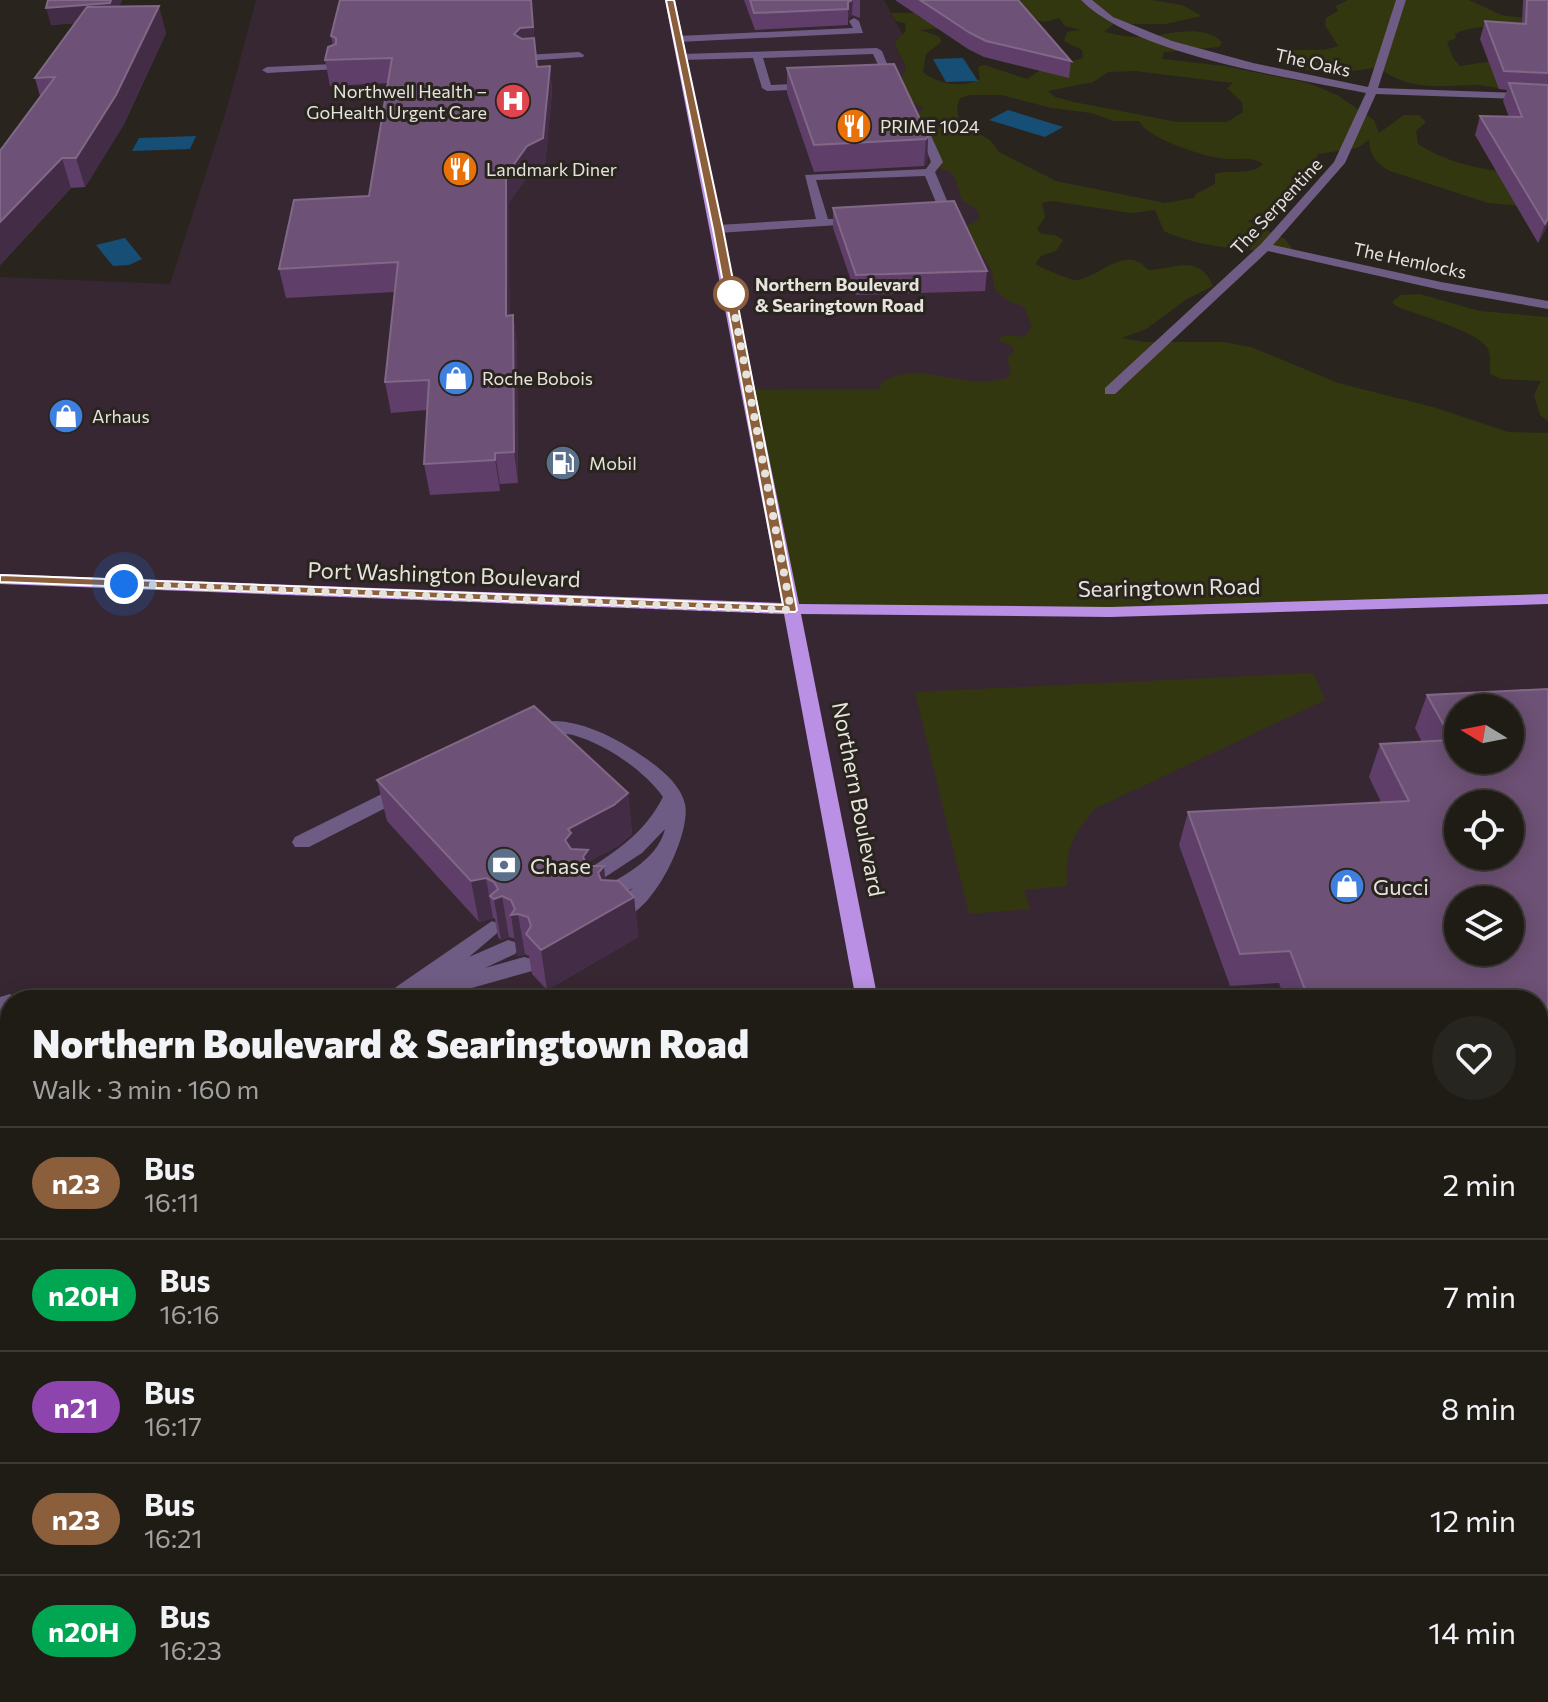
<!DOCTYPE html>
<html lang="en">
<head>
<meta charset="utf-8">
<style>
  :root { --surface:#1f1c16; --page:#27251f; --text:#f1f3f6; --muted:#a1a1a1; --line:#3c3a35 }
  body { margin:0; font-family:Commissioner,sans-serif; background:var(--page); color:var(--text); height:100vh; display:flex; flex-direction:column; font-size:30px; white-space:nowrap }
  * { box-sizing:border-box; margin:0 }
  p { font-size:26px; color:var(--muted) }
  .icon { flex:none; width:44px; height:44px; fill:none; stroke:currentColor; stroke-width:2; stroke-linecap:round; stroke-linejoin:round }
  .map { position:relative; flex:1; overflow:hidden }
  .panel { position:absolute; left:0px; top:990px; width:1548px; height:712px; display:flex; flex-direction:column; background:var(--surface); border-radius:32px 32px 0 0; box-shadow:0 4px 20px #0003,0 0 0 2px var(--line) }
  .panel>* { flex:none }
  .badge { padding:0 16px; border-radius:26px; font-size:28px; line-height:52px }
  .needle { width:52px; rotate:280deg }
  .controls { position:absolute; left:1444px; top:694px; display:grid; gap:16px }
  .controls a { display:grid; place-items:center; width:80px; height:80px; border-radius:50%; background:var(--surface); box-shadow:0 4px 20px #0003,0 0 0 2px var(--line); font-size:40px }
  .you { position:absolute; width:40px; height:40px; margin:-20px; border:6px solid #fff; border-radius:50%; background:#1a73e8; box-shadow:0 0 0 12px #1a73e833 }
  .map>.badge { position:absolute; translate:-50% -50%; box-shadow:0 0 0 4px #fff }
  .round { display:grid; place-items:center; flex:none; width:84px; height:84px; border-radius:42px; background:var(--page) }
  .head { display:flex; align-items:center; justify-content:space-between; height:136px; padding:0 32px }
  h1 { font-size:38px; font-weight:800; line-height:60px }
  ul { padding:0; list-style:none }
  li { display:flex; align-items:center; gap:24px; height:112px; padding:0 32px; border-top:2px solid var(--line) }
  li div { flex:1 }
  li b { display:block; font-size:30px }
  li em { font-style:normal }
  li .badge { min-width:88px; font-weight:700; text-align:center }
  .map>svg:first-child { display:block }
  .commercial { fill:#372732; fill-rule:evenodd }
  .green { fill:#333710; fill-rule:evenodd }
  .water { fill:#174e75 }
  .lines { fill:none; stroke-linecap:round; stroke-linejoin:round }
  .lane { fill:#6f5c84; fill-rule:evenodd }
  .street { fill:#6f5c84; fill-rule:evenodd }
  .primary { fill:#b990e3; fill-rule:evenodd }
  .wall { fill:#5f3f6a }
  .shaded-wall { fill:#432d46 }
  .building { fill:#6e5176; stroke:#806886; stroke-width:2; fill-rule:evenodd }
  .line { fill:#8b5e3c; stroke:#fff; stroke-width:2 }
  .walk { stroke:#e6e3de; stroke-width:8; stroke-dasharray:0 14.4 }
  .stop-dot { fill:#fff; stroke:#8b5e3c; stroke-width:4 }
  .labels { text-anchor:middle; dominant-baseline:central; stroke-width:6; stroke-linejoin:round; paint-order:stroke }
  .far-street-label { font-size:18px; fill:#e6e3de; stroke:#29251e }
  .far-poi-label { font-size:18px; fill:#e6e3de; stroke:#29251e; text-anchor:start }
  .far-stop-label { font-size:18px; font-weight:bold; fill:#e6e3de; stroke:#29251e; text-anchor:start }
  .street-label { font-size:22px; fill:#e6e3de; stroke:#29251e }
  .poi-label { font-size:22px; fill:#e6e3de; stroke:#29251e; text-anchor:start }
</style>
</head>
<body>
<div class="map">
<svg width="1548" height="1702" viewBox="0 0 1548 1702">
  <rect width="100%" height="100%" fill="#29251e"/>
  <path class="commercial" d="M256,0H884L903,35L897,39L895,45L1033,325L1548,599V1702H0V277L170,284L227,108ZM1458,708H1510V760H1458ZM1458,804H1510V856H1458ZM1458,900H1510V952H1458ZM10,1000H1538V1692H10Z"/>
  <g class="green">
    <path d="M1014,0H1151L1182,5L1202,16L1165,24H1114L1104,32C1116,34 1129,38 1142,37C1167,36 1200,22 1222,42L1219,47L1164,52L1162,59L1224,66L1308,83L1337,95L1374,120L1379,133L1404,115H1419L1426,122L1416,131L1418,144C1459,170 1500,172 1548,175V208L1488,203L1390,171C1376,164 1370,155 1369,140L1357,148L1318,154L1313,171L1299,184L1294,200L1280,210L1247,221L1285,239L1293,250C1258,253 1196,247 1164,231L1155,210L1131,213L1052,201L1042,203L1045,217L1037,229L1041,234L1055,235L1063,240L1056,251L1041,256L1035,264C1042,268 1071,281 1077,280C1100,277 1126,243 1148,270C1172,270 1199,252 1213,286L1187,299L1146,329L1122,338L1144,342H1223L1251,347L1338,383L1433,407L1508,432L1548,433V599L1110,612L791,610L749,390L880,389L881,383C919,358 964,392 1007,378L1011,372L1007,358L1014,352L1013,347L997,339L1006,335L1025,337L1032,326L1024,307L1006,300L993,287C997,265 973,247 961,229L980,219L976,209L962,200L954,176L949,171L928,166L930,160L912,111H922L923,107L901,98V81L906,67L895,45L897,39L906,31L905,23L896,21L891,13H917ZM1059,18L1065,26L1080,30L1067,32L1064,41L1082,50L1083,58L1039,71L1027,79L984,65L978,67L980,79C963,89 937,84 923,72L926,54L941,42L940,37L920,30L1033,19L1045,22ZM1135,71L1233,83L1227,88L1242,102L1243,112L1227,122H1177L1074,102L1055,97L1048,91L1093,82L1108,72ZM970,95H1001L1052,108L1091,113L1114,121H1139C1147,138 1200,155 1219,158C1234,161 1252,155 1263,164C1251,177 1231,168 1215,174V184L1196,194L1194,198L1165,203L1056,181L999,152L990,140L968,128L959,120L957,107L960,98Z"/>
    <path d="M1348,0H1469L1501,15L1548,21C1528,23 1467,25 1455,34L1456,38L1447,42L1453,58L1460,66L1507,59L1524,92C1507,91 1490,85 1474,85C1441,86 1406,91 1379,67C1350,72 1300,80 1279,56L1284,50H1324L1338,46L1325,25L1326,18L1338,11L1336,6Z"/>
    <path d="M1420,294L1479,311L1548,317V421L1540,415L1534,395L1541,381L1501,379L1490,374C1490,366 1491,356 1488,349C1481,332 1414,314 1396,306L1392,302L1401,295Z"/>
    <path d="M1313,673L1325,700L1094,809C1072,837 1065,849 1067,886L1024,890L1030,909L969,914L915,692Z"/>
  </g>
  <g class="water">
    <polygon points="963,58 978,81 946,82 933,59"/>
    <polygon points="1008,110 1063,127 1045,137 989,120"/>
    <polygon points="196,136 190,149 132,151 139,138"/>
    <polygon points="125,238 142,259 129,265 113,266 96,245"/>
  </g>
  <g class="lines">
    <g class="lane">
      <polygon points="854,18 859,21 863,33 678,42 673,39 678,36 853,28 849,21"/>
      <polygon points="877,48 882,51 895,84 880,85 880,81 885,80 873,54 763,58 771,85 813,83 818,86 813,89 767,91 762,88 753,58 682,60 677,57 682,54"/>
      <polygon points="579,52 584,55 583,57 524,61 519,58 524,55"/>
      <polygon points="334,64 338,65 338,69 267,73 262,70 267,67"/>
      <polygon points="914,116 923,118 943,162 935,172 953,215 951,218 934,221 928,217 940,212 925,176 816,180 828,219 838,219 838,225 718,233 712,229 718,225 816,219 805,175 926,169 931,162"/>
      <path d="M555,721C582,722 607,734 630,748C650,761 679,779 685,804C692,835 646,931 608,919L605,914L633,888L600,906L593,904L590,899L593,894C619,877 657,862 665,829L642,853L590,887H576L573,882L576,877C612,854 643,836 663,797C644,770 605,744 573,735C559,731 535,740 525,729L534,723Z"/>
      <polygon points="404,783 414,790 411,795 309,847 295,847 292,842 295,837"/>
      <polygon points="492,921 499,924 502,929 469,957 508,940 515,942 519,948 515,954 485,968 524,957 532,959 535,965 532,971 429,1000 388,1000 396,987"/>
      <polygon points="10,994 20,1000 10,1000 10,1012 0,1015 0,997"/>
    </g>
    <path class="street" d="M1081,0H1092L1113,17L1172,41L1253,63L1368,87L1396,0H1406L1378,88L1548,94V100L1376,94L1345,163L1273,245L1441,282L1548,301V309L1441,290L1268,251L1115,394H1105V388L1261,244L1334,162L1366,93C1288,77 1137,56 1081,0Z"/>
    <g class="primary">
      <polygon points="665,0 675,0 799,604 1110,607 1548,594 1548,604 1110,617 801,614 878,1000 856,1000 784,614 0,584 0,574 782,603"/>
      <polygon points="988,1692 1018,1692 1020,1702 990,1702"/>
    </g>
  </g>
  <g class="wall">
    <polygon points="48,0 122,0 119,7 166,33 124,124 85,187 71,188 0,265 0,151 40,96 35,78 75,23 51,25"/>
    <polygon points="531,0 537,67 550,66 552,92 545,165 530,173 509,202 509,315 513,315 517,345 518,483 500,484 500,491 430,495 424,464 427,410 391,413 385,382 395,292 286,298 279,269 369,196 388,83 330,86 325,60 333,45 331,36"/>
    <polygon points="744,0 860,0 860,18 852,15 848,18 848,25 755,30"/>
    <polygon points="895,0 1018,0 1071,61 1069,78 984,57 968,49"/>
    <polygon points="1523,0 1548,0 1548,225 1538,243 1475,135 1480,116 1509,117 1503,101 1507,90 1499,89 1480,39 1485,21 1522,24"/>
    <polygon points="787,68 928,136 927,163 924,166 814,172 787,93"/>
    <polygon points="833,208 987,271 985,291 856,295 833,228"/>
    <polygon points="1548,689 1548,1612 1538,1590 1538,1000 1285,1000 1279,983 1230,986 1179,845 1188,812 1381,802 1369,777 1380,744 1422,742 1415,728 1427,695"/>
    <polygon points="377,780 628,793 632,834 618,846 589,861 590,866 606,880 634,897 638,937 547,990 532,974 529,956 525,954 517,956 515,939 509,937 501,940 498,937 495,919 493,918 479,922 387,821"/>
  </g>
  <g class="shaded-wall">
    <polygon points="111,0 122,0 114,20 51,25 46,8"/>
    <polygon points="531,0 539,92 514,34"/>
    <polygon points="852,0 853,0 852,15 848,18 848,2"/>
    <polygon points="159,6 166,33 124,124 85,187 76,158"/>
    <polygon points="550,66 552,92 545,165 530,173 509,202 510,345 506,316 506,175"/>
    <polygon points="928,136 927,163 924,166 926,139"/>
    <polygon points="62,158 71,188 0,265 0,222"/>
    <polygon points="1548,218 1548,225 1538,243 1545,224"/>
    <polygon points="513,315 517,345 518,483 514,452"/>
    <polygon points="495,453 500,484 500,491 495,460"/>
    <polygon points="628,793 632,834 618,846 589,861 593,891 565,840 568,829"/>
    <polygon points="604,866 608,907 598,873"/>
    <polygon points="486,878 493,918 479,922 471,881"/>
    <polygon points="502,896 509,937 501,940 494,899"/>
    <polygon points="634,897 638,937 547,990 541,950"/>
    <polygon points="518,914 525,954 517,956 511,915"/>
    <polygon points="10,1486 10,1534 2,1524"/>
    <polygon points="645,1692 648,1692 649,1702 646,1702"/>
  </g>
  <g class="building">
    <polygon points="48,0 111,0 110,3 46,8"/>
    <polygon points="340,0 531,0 533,27 520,28 514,34 522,39 534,38 537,67 550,66 543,138 527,146 506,175 506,316 513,315 514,452 495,453 495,460 424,464 429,380 385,382 398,262 279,269 294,200 369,196 392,58 325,60 328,47 336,44 336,38 331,36"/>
    <polygon points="750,0 852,0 848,2 848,9 754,13"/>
    <polygon points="920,0 1018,0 1071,61 986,41 970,33"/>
    <polygon points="1527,0 1548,0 1548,73 1504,71 1485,21 1526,24"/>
    <polygon points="159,6 116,95 76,158 62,158 0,222 0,151 55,77 35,78 87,7"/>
    <polygon points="894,64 928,136 926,139 814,145 787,68"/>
    <polygon points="1509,83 1548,85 1548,218 1545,224 1480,116 1522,117"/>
    <polygon points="954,201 987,271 856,275 833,208"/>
    <path d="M1548,689V1535L1538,1513V1000H1309L1290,951L1240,954L1188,812L1409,801L1380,744L1452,740L1427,695ZM1458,708H1510V760H1458ZM1458,804H1510V856H1458ZM1458,900H1510V952H1458Z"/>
    <polygon points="534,706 628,793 614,805 568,829 571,833 565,840 571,849 588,850 583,857 587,866 604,866 598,873 601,880 619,881 634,897 541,950 526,934 531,926 528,917 518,914 511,915 515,909 511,900 502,896 494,899 490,896 498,889 494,882 486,878 471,881 377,780"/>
    <polygon points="10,1475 10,1486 2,1524 10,1523 10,1692 645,1692 646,1702 0,1702 0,1477"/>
  </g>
  <polygon class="line" points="666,0 674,0 723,229 797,610 795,612 0,582 0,575 783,605 713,229"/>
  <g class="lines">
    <polyline class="walk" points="124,584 791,610 731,294"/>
  </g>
  <defs>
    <symbol id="hospital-disc" viewBox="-11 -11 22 22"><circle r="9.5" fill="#e0444e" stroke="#29251e"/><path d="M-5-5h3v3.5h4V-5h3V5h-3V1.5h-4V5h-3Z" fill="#fff"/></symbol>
    <symbol id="restaurant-disc" viewBox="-11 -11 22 22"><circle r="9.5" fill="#e8710a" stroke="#29251e"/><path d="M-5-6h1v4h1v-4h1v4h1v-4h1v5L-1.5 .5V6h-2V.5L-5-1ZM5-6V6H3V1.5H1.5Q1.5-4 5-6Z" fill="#fff"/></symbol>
    <symbol id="shop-disc" viewBox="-11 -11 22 22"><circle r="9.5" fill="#3f7fe0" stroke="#29251e"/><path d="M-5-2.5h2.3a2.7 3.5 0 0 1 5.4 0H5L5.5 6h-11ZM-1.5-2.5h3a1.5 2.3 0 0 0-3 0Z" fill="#fff"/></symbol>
    <symbol id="fuel-disc" viewBox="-11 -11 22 22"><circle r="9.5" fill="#5c6f8a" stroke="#29251e"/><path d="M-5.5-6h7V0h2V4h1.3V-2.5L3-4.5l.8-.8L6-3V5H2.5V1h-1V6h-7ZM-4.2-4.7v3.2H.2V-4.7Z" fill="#fff"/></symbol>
    <symbol id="bank-disc" viewBox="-11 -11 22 22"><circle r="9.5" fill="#5c6f8a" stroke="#29251e"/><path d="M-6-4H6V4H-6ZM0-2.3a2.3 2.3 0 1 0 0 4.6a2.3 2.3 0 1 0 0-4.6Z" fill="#fff"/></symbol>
  </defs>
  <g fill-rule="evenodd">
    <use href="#hospital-disc" x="493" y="81" width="40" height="40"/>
    <use href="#restaurant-disc" x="834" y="106" width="40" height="40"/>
    <use href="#restaurant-disc" x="440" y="149" width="40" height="40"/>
    <use href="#shop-disc" x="436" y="358" width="40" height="40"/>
    <use href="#shop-disc" x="46" y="396" width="40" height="40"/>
    <use href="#fuel-disc" x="543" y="443" width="40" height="40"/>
    <use href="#bank-disc" x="484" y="845" width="40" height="40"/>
    <use href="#shop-disc" x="1327" y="866" width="40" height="40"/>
  </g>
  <circle class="stop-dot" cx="731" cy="294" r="16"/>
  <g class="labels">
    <g class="far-street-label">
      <text transform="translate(1313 62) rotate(12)">The Oaks</text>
      <text transform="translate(1276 206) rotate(-47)">The Serpentine</text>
      <text transform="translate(1410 260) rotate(12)">The Hemlocks</text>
    </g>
    <g class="far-poi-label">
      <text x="487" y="91" text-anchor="end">Northwell Health –<tspan x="487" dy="21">GoHealth Urgent Care</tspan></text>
      <text x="880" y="126">PRIME 1024</text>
      <text x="486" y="169">Landmark Diner</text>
      <text x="482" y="378">Roche Bobois</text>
      <text x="92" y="416">Arhaus</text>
      <text x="589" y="463">Mobil</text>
    </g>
    <g class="far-stop-label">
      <text x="755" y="284">Northern Boulevard<tspan x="755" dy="21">&amp; Searingtown Road</tspan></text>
    </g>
    <g class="street-label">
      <text transform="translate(444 574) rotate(2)">Port Washington Boulevard</text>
      <text transform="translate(1169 587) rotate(-1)">Searingtown Road</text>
      <text transform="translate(859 799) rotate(79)">Northern Boulevard</text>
    </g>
    <g class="poi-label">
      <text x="530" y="865">Chase</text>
      <text x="1373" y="886">Gucci</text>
    </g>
  </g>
</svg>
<div class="controls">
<a><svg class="needle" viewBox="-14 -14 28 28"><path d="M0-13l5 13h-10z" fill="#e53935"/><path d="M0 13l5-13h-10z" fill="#a1a1a1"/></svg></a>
<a><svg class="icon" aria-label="locate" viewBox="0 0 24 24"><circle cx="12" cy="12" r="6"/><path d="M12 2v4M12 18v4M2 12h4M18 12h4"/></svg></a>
<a><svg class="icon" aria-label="layers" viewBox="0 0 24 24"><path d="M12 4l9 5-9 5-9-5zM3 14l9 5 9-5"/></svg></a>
</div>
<div class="you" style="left:124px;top:584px"></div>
<section class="panel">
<div class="head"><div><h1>Northern Boulevard &amp; Searingtown Road</h1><p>Walk · 3 min · 160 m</p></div><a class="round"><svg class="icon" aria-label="heart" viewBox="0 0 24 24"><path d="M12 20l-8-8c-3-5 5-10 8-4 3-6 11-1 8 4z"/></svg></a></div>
<ul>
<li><span class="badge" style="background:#8b5e3c;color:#fff">n23</span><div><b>Bus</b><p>16:11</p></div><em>2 min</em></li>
<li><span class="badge" style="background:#00a651;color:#fff">n20H</span><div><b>Bus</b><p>16:16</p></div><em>7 min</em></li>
<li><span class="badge" style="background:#8e44ad;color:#fff">n21</span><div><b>Bus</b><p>16:17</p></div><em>8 min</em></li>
<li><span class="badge" style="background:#8b5e3c;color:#fff">n23</span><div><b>Bus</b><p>16:21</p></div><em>12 min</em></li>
<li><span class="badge" style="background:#00a651;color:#fff">n20H</span><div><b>Bus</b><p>16:23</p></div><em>14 min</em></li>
</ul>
</section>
</div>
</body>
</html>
